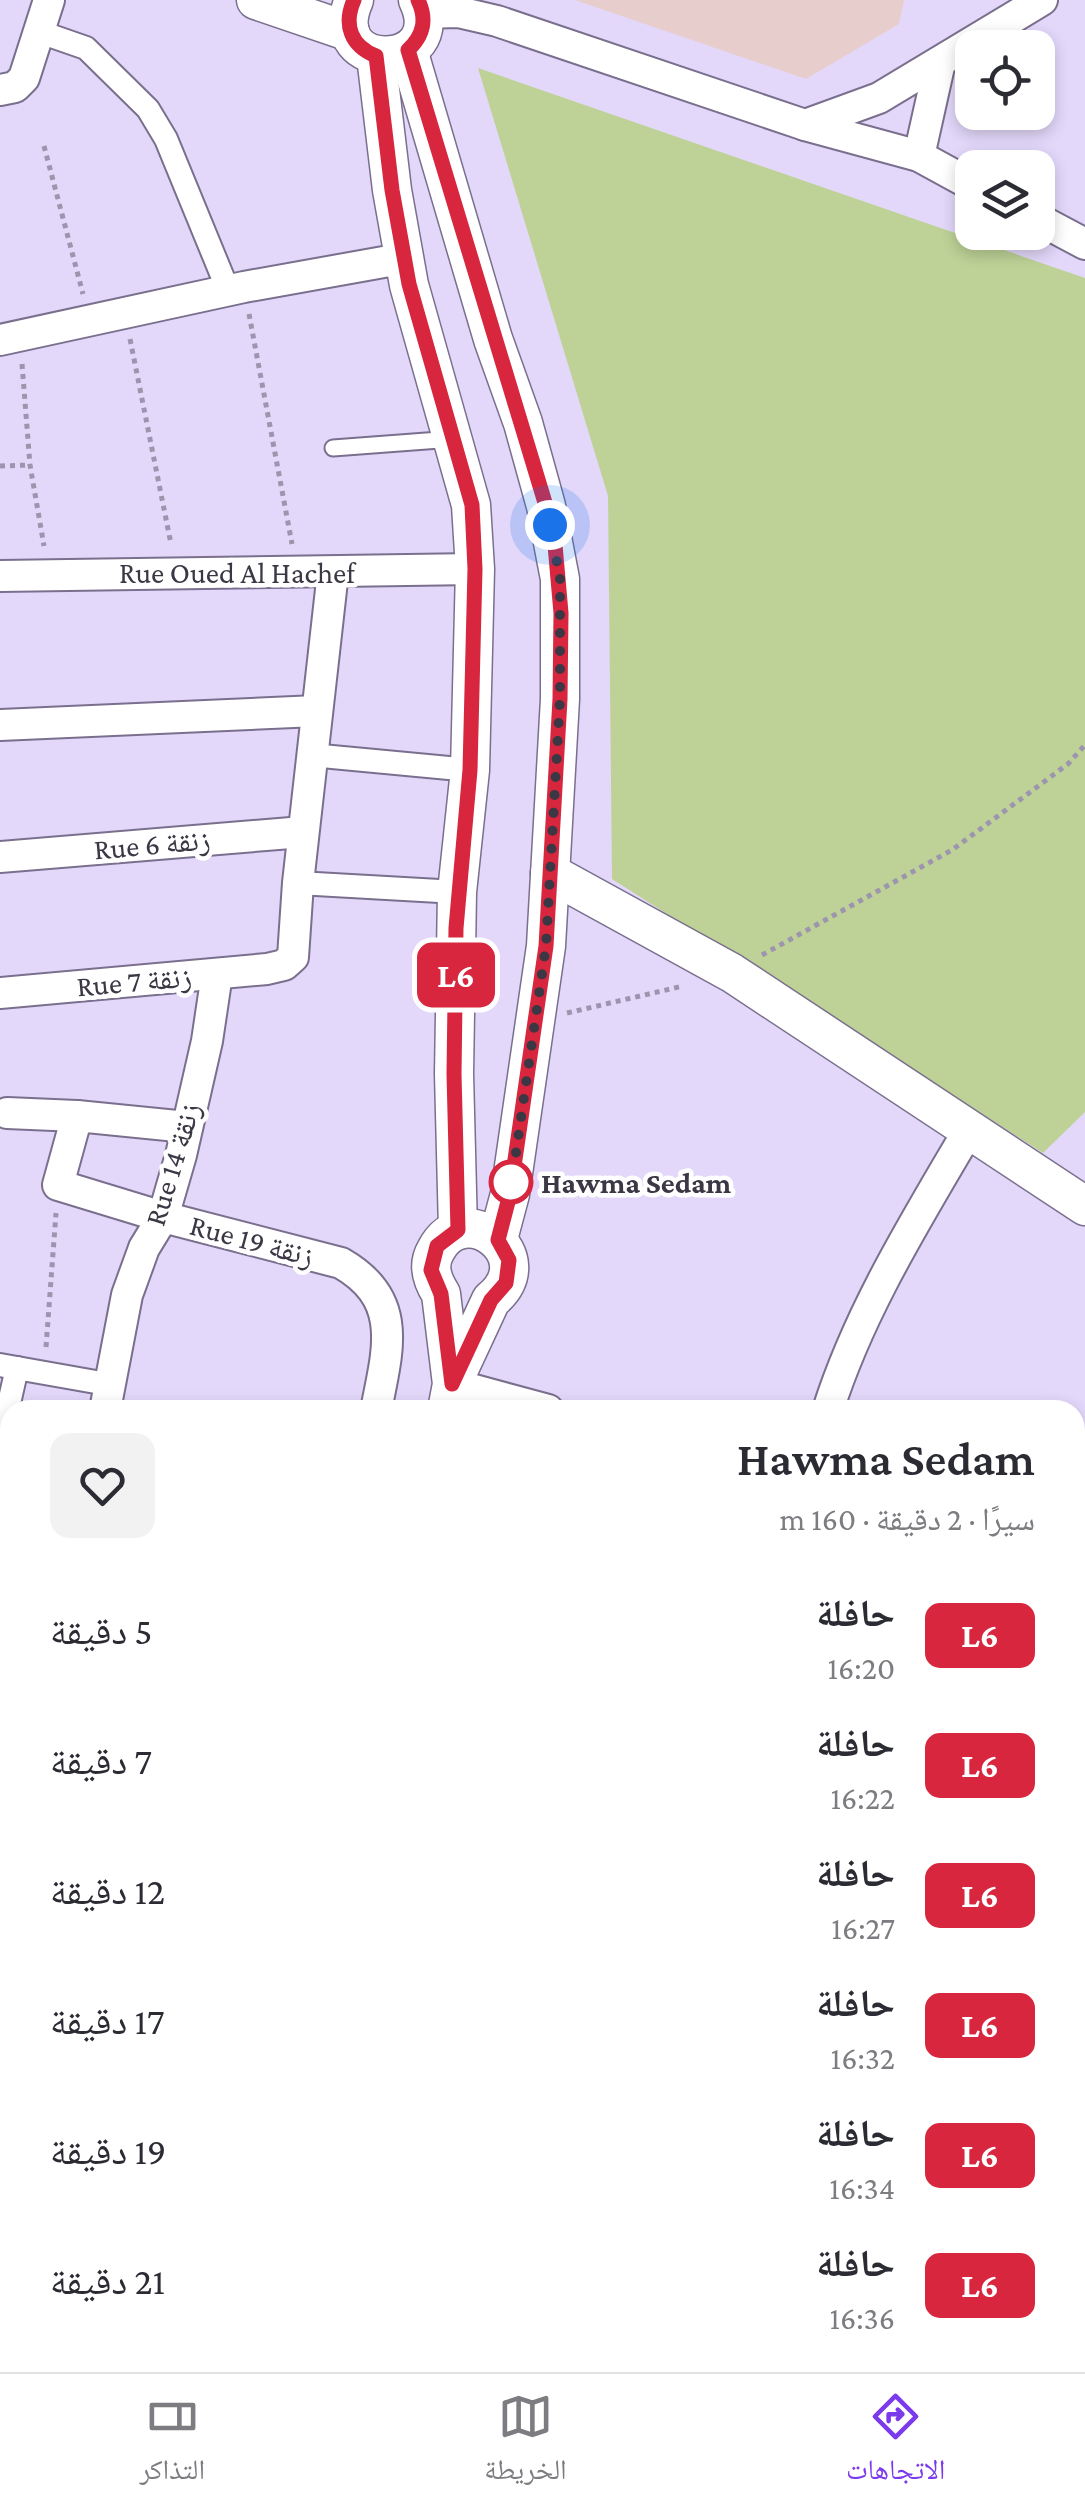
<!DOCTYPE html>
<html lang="ar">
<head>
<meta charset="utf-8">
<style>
  :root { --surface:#fff; --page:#f2f2f3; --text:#2b2b33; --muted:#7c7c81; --line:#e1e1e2; --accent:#7c3aed }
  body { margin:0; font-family:"Crimson Pro","Noto Naskh Arabic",serif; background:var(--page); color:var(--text); direction:rtl; height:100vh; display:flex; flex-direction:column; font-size:38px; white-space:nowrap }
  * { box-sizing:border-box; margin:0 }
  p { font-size:32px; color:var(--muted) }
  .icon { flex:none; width:55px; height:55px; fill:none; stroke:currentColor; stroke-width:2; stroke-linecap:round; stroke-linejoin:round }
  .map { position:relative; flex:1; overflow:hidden; direction:ltr }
  .details { position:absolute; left:0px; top:1400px; width:1085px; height:972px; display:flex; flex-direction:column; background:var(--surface); border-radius:30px 30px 0 0; box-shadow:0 5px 15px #0003; direction:rtl }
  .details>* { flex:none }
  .badge { padding:0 20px; border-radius:15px; font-size:35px; line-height:65px }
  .fabs { position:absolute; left:955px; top:30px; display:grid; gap:20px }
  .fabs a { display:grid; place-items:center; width:100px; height:100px; border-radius:20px; background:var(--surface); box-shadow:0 5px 15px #0003; font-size:50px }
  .you { position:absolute; width:50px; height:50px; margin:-25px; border:8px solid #fff; border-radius:50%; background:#1a73e8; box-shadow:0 0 0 15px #1a73e833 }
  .map>.badge { position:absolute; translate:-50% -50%; box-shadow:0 0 0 5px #fff }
  .round { display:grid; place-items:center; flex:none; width:105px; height:105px; border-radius:20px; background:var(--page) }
  .headline { display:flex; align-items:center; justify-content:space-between; height:170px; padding:0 50px }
  h1 { font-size:48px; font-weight:600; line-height:75px }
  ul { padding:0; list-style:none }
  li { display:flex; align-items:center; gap:30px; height:130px; padding:0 50px }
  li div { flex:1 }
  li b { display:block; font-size:38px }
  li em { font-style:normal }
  li .badge { min-width:110px; font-weight:700; text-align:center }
  .tabs { display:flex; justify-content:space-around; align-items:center; height:140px; border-top:2px solid var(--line); background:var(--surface); font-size:28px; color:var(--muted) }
  .tabs a { display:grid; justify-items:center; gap:5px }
  .tabs .on { color:var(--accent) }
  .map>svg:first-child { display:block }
  .medical { fill:#e8cdcd }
  .green { fill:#bed297 }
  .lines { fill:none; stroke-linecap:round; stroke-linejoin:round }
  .service-casing { stroke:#7a6f8d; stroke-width:19 }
  .pedestrian-casing { stroke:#7a6f8d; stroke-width:26 }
  .minor-casing { stroke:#7a6f8d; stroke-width:34 }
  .tertiary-casing { stroke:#7a6f8d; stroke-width:41 }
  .path { stroke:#9d95ae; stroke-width:5; stroke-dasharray:5 5; stroke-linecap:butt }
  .service { stroke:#fff; stroke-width:15 }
  .pedestrian { stroke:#fff; stroke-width:22 }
  .minor { stroke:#fff; stroke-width:30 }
  .tertiary { stroke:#fff; stroke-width:38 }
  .line-casing { stroke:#fff; stroke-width:22 }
  .line { stroke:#d7263d; stroke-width:15 }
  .walk { stroke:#3c3745; stroke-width:10; stroke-dasharray:0 18 }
  .stop-dot { fill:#fff; stroke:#d7263d; stroke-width:5 }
  .labels { text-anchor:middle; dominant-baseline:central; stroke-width:9; stroke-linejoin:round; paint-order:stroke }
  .street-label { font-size:30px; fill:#3c3745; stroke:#fff }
  .stop-label { font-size:30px; font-weight:bold; fill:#3c3745; stroke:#fff; text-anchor:start }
</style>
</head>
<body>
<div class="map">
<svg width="1085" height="2372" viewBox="0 0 1085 2372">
  <rect width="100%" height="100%" fill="#e3d8fa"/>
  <polygon class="medical" points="575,0 904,0 899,24 806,79"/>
  <polygon class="green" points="478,68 1085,278 1085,1112 1043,1153 612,879 608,496"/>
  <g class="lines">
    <defs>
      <polyline id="service" points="333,448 453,439"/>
      <g id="pedestrian">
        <polyline points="40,32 86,48 148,109 166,139 228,290"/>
        <polyline points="311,755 470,770"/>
        <polyline points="298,883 457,892"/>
        <polyline points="0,1365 107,1384"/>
        <polyline points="0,1443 17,1368"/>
        <polyline points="0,2055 10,2061"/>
        <polyline points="209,2362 228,2372"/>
        <polyline points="423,2362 447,2372"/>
      </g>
      <g id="minor">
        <polyline points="423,13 458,12 497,21 805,125 919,156 972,185"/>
        <polyline points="0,90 15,87 24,78 49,0"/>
        <polyline points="805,125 879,98 1042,0"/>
        <polyline points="919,156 940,62"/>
        <polyline points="1038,219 1085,244"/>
        <polyline points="0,340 244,287 406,258"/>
        <polyline points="0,576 475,569"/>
        <polyline points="0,725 317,711"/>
        <polyline points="0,857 303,832"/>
        <polyline points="0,993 267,969 284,965 293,957 298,883 333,572"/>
        <polyline points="7,1113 77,1116"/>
        <path d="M187,1127L77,1116L58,1185L163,1217L341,1263C404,1299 388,1349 376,1410"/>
        <polyline points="452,1384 548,1410"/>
        <polyline points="105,1410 127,1295 144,1248 163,1217 181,1155 207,1041 217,974"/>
        <path d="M828,1410C860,1309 917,1219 970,1128"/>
        <polyline points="0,1477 10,1477"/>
        <polyline points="1075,1623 1085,1610"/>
        <polyline points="0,2294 10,2290"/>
        <polyline points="495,2372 503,2362"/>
      </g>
      <g id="tertiary">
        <polyline points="256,0 350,32"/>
        <path d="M354,0C321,76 452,72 418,0"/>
        <polyline points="408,50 493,339 523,423 546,506 560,579 560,699 546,946 510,1194 498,1239"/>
        <polyline points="376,56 392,190 409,285 471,505 475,569 470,770 457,892 454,1074 458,1230"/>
        <polyline points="550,873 732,973 1085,1206"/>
        <path d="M447,1410L452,1384L491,1300C545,1256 464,1196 436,1250C427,1265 432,1280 441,1294L452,1384"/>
        <polyline points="102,2372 104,2362"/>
      </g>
    </defs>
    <use href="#service" class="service-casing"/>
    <use href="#pedestrian" class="pedestrian-casing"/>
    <use href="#minor" class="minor-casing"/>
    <use href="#tertiary" class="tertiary-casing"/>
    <g class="path">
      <polyline points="44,146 83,294"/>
      <polyline points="249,314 292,544"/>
      <polyline points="130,339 171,544"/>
      <polyline points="22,364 30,465 44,546"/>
      <polyline points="0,466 30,465"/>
      <polyline points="762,955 952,850 1068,764 1085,745"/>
      <polyline points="567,1013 683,986"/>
      <polyline points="46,1347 56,1213"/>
      <polyline points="1077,1652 1085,1666"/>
    </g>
    <use href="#service" class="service"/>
    <use href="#pedestrian" class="pedestrian"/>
    <use href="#minor" class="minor"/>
    <use href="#tertiary" class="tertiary"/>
  </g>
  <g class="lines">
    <defs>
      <path id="line" d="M354,0C343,25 351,46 376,56L392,190L409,284L472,505L475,569L470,770L456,928L454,1074L458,1230L437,1246L431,1270L441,1294L452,1384L491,1300L506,1283L509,1260L498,1240L510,1194L546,946L560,699L561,613L555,545L546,506L408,50C424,35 427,19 418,0"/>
    </defs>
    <use href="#line" class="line-casing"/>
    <use href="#line" class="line"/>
    <polyline class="walk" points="511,1182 510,1194 546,946 560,699 560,579 550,525"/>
  </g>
  <circle class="stop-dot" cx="511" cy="1182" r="20"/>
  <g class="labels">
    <g class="street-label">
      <text x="237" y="572">Rue Oued Al Hachef</text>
      <text transform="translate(152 844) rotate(-5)">Rue 6 زنقة</text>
      <text transform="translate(134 981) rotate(-5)">Rue 7 زنقة</text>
      <text transform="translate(172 1164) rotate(-73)">Rue 14 زنقة</text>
      <text transform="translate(252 1240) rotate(15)">Rue 19 زنقة</text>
    </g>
    <g class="stop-label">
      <text x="541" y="1182">Hawma Sedam</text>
    </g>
  </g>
</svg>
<div class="fabs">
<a><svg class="icon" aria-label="locate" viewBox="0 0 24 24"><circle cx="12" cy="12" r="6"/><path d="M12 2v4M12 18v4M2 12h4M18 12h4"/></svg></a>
<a><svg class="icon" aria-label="layers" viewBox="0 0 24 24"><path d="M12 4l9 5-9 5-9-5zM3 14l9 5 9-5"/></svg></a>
</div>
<div class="you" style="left:550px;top:525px"></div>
<b class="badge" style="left:456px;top:975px;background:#d7263d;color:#fff">L6</b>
<section class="details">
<div class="headline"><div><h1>Hawma Sedam</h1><p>سيرًا · 2 دقيقة · 160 m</p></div><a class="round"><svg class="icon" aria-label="heart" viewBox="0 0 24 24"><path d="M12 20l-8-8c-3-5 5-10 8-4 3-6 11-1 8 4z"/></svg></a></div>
<ul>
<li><span class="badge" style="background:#d7263d;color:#fff">L6</span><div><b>حافلة</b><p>16:20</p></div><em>5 دقيقة</em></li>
<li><span class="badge" style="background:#d7263d;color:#fff">L6</span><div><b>حافلة</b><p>16:22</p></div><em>7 دقيقة</em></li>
<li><span class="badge" style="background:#d7263d;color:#fff">L6</span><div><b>حافلة</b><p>16:27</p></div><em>12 دقيقة</em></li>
<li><span class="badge" style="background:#d7263d;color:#fff">L6</span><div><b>حافلة</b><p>16:32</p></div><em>17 دقيقة</em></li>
<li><span class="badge" style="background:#d7263d;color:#fff">L6</span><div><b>حافلة</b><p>16:34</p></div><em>19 دقيقة</em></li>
<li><span class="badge" style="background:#d7263d;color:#fff">L6</span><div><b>حافلة</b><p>16:36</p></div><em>21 دقيقة</em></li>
</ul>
</section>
</div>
<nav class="tabs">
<a class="on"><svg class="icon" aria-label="directions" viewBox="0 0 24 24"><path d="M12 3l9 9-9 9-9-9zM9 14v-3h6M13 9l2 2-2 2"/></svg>الاتجاهات</a>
<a><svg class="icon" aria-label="map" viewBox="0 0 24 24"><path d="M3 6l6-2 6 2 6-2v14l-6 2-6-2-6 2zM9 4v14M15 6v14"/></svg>الخريطة</a>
<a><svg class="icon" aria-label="tickets" viewBox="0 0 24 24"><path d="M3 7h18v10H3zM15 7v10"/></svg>التذاكر</a>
</nav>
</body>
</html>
